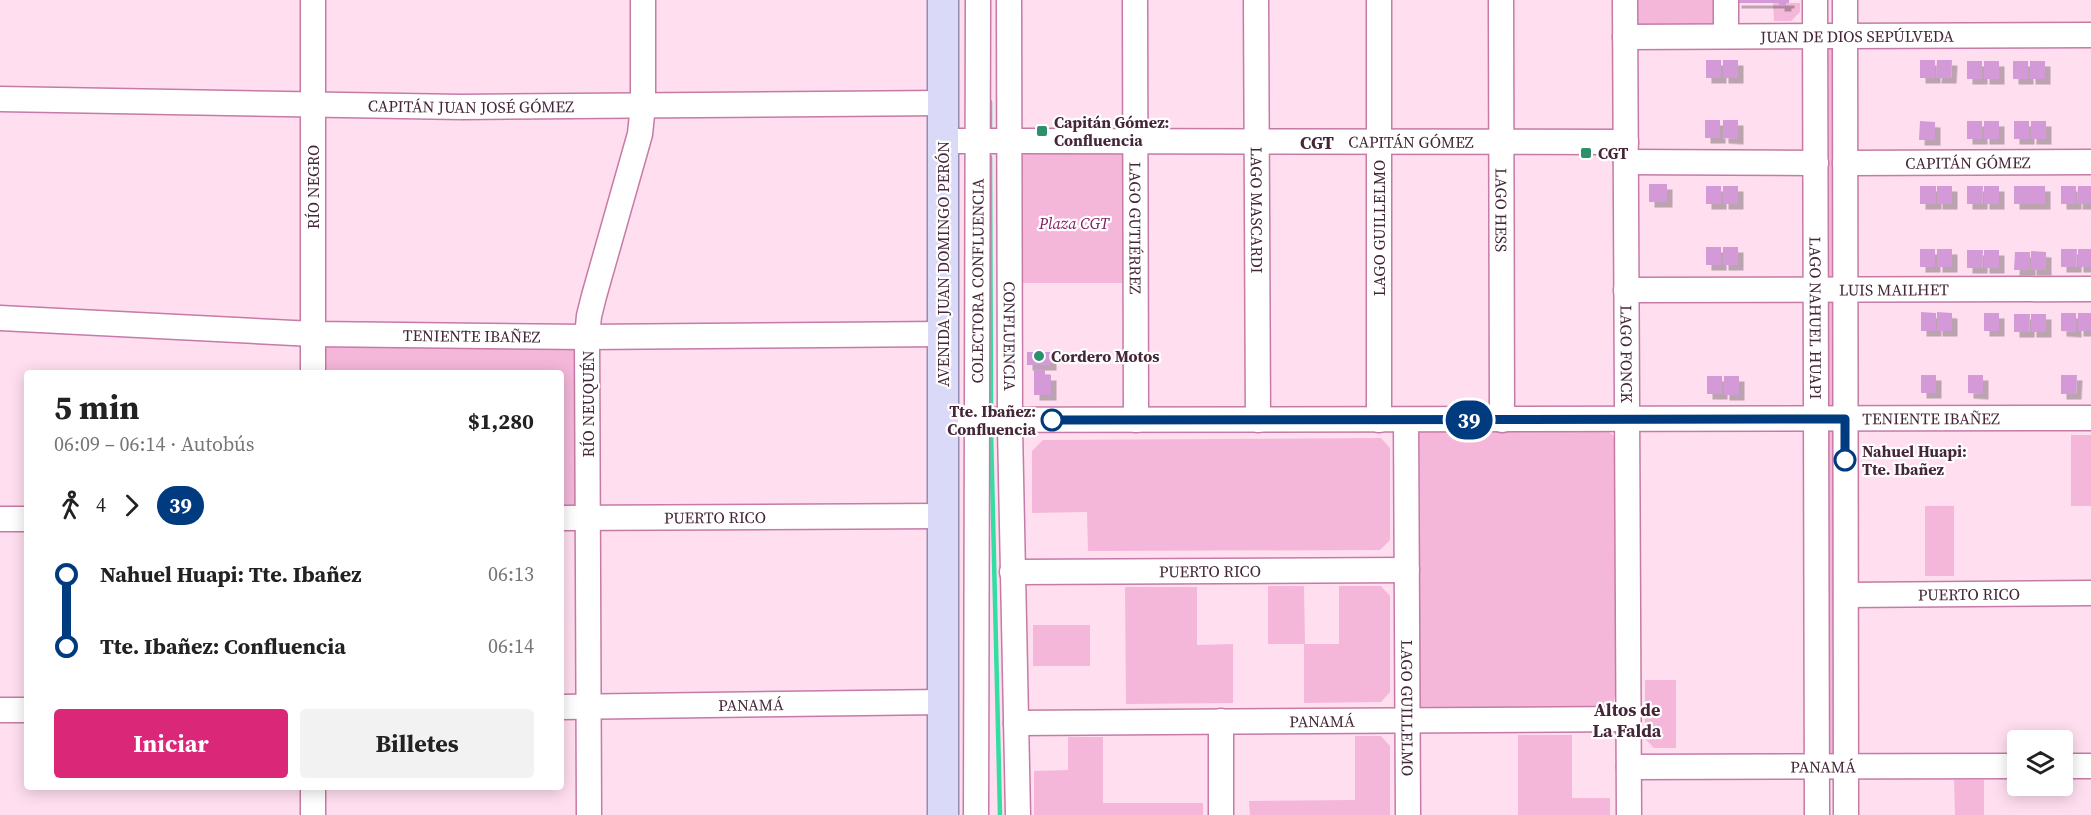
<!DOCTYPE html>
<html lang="es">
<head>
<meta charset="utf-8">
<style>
  :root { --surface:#fff; --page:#f2f2f2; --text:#222; --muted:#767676; --accent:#db2777 }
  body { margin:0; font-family:"Source Serif 4",serif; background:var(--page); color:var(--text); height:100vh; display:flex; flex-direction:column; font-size:22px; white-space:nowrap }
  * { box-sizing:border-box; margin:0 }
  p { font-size:20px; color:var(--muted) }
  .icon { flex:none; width:33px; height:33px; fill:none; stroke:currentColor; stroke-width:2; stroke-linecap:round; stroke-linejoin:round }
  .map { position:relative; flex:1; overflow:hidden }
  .panel { position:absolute; left:24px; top:370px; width:540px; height:420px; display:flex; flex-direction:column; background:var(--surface); border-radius:6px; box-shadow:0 3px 15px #0003 }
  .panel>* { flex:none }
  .badge { padding:0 12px; border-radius:20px; font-size:21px; line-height:39px }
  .tools { position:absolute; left:2007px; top:730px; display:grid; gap:12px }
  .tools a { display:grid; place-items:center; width:66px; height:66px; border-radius:6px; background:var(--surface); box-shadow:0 3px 15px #0003; font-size:30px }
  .map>.badge { position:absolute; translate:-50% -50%; box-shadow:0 0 0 3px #fff }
  .legs { display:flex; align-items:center; gap:9px; height:66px; padding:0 30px; font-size:20px }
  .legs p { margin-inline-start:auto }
  .head { display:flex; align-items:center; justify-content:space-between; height:102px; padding:0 30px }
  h1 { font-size:33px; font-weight:700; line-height:45px }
  .button { display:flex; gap:12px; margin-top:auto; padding:12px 30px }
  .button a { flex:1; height:69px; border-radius:6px; background:var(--accent); color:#fff; font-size:24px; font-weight:700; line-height:69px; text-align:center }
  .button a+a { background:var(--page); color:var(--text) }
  ul { padding:0 30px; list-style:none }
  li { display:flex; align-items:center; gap:21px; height:72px; font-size:22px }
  li i { display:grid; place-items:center; width:9px; height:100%; margin:0 8px; background:currentColor }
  li i::after { content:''; width:15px; height:15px; margin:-8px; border:4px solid; border-radius:50%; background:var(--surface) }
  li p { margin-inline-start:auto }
  li:first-child i { background:linear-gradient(#0000 50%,currentColor 0) }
  li:last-child i { background:linear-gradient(currentColor 50%,#0000 0) }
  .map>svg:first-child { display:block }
  .green { fill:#f4b7d9 }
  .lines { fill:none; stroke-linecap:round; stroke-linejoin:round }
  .stream { stroke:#33dea3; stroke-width:4.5 }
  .building { fill:#d39ad7; filter:url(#shadow) }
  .minor-casing { stroke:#c57ba6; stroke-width:27 }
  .major-casing { stroke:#968bb2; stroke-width:33 }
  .minor { stroke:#fff; stroke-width:24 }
  .major { stroke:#dadaf8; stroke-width:30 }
  .line-1-casing { stroke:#fff; stroke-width:14 }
  .line-1 { stroke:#003b80; stroke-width:9 }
  .poi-dot { fill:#2b906b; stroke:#fff; stroke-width:2 }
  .stop-1-dot { fill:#fff; stroke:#003b80; stroke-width:3 }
  .labels { text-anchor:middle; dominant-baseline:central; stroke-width:4.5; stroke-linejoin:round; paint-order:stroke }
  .street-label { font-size:16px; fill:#452638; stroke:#fff }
  .poi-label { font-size:16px; font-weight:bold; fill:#452638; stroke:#fff; text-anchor:start }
  .park-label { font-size:16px; font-style:italic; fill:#832062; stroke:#fff }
  .stop-label { font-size:16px; font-weight:bold; fill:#452638; stroke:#fff; text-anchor:end }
  .neighbourhood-label { font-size:18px; font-weight:bold; fill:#452638; stroke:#fff }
</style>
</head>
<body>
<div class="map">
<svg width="2091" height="815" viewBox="0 0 2091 815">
  <defs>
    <filter id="shadow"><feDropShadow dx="5.5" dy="5.5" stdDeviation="0" flood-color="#0004"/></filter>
  </defs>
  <rect width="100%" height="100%" fill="#ffdef0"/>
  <g class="green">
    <polygon points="1635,0 1722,0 1722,28 1640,26 1636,19"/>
    <polygon points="1773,3 1779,3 1779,6 1785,6 1786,3 1800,3 1800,12 1791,21 1774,21"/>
    <polygon points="1826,45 1833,46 1835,279 1826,280"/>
    <polygon points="1031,152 1124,154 1129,283 1019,283 1021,158 1025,153"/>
    <polygon points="1827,299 1834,300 1836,406 1828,409"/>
    <polygon points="323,344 587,344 588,517 561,517 561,374 323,374"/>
    <polygon points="1832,429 1835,431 1837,753 1829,758 1825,431"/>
    <polygon points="1423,430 1606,430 1613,435 1615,443 1615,696 1613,704 1606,709 1424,710 1418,704 1417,436"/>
    <rect x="2071" y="435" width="20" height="71"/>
    <polygon points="1381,438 1390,448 1390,540 1380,550 1088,551 1087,512 1032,513 1032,451 1043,440"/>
    <rect x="1925" y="506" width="29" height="70"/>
    <polygon points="1268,586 1304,586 1305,644 1339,644 1339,586 1381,586 1390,596 1390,692 1381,702 1304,703 1304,644 1268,644"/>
    <polygon points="1125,587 1197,587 1197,645 1233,644 1233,703 1126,704"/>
    <rect x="1033" y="625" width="57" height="41"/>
    <polygon points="1645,680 1676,680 1676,748 1654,748 1645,739"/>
    <polygon points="1518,735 1572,735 1572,798 1610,798 1610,815 1518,815"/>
    <polygon points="1355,736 1381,736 1390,746 1390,815 1250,815 1249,801 1355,800"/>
    <polygon points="1068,737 1103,737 1103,803 1203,803 1203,815 1034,815 1034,771 1068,770"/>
    <polygon points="1954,780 1984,780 1984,815 1955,815"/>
  </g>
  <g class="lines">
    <g class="stream">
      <polyline points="990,102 990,131"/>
      <polyline points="990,157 991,411"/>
      <polyline points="991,431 1000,815"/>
    </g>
  </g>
  <g class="building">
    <polygon points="1736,0 1789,0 1789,3 1786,3 1786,6 1779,6 1779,3 1736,3"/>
    <rect x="1706" y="60" width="15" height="18"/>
    <rect x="1723" y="60" width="15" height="18"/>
    <rect x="1920" y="60" width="15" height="18"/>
    <polygon points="1937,60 1952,60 1951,78 1936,78"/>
    <rect x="1967" y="61" width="15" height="18"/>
    <rect x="1984" y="61" width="15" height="18"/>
    <rect x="2013" y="61" width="15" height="18"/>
    <rect x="2030" y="61" width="15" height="18"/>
    <rect x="1705" y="120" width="15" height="18"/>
    <polygon points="1723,120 1738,120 1738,139 1723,138"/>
    <polygon points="1920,121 1935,122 1935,140 1919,140"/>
    <rect x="1967" y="121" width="15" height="18"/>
    <rect x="1984" y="121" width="15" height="18"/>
    <rect x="2014" y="121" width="15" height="18"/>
    <rect x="2031" y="121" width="15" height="18"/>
    <rect x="1649" y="184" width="18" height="18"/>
    <rect x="1706" y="186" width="15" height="18"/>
    <rect x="1723" y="186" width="15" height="18"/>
    <rect x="1920" y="186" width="16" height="18"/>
    <rect x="1937" y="186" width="15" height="18"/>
    <polygon points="1967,186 1983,186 1982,204 1967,204"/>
    <rect x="1984" y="186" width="15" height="18"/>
    <rect x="2014" y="186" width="31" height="18"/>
    <rect x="2061" y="186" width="15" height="18"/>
    <polygon points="2078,186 2091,186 2091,204 2077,204"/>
    <rect x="1706" y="247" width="15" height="18"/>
    <rect x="1723" y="247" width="15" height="18"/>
    <rect x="1920" y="249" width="15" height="18"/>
    <rect x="1937" y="249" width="15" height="18"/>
    <polygon points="2061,249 2077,249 2076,267 2061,267"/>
    <rect x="2078" y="249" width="13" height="18"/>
    <polygon points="1967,250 1983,250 1982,268 1967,268"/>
    <rect x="1984" y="250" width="15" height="18"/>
    <polygon points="2031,251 2046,252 2046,270 2031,270"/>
    <polygon points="2015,252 2030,252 2030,270 2014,270"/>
    <polygon points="1921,312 1936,313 1936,331 1921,331"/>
    <polygon points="1937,312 1952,313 1952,331 1937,331"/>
    <rect x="1984" y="313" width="15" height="18"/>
    <polygon points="2061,313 2076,313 2076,332 2061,331"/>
    <rect x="2078" y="313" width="13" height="18"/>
    <polygon points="2014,314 2030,314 2029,332 2014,332"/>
    <rect x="2031" y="314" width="15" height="18"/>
    <rect x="1027" y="352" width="24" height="13"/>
    <polygon points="1034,369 1045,369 1045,375 1051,375 1051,395 1034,395"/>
    <rect x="1921" y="375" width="15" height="18"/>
    <polygon points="1968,375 1983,375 1983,394 1968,393"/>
    <polygon points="2061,375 2077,375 2076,394 2061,394"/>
    <rect x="1707" y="376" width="15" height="18"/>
    <rect x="1724" y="376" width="15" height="19"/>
  </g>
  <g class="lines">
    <defs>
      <g id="minor">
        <polyline points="313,0 313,374"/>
        <path id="s1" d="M1009,0L1010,428L1018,815"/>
        <path id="s2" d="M1135,0L1136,420"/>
        <path id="s3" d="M1256,0L1258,420"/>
        <polyline points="1379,0 1379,420"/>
        <path id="s4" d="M1501,0L1502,420"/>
        <path id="s5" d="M1625,0L1629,815"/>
        <polyline points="1726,0 1726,36"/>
        <path id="s6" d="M1815,0L1817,815"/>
        <polyline points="1845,0 1846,815"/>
        <path id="s7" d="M1625,37L2091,35"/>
        <path id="s8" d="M0,99L462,107L943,103"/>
        <path id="s9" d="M943,141L1626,142"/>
        <polyline points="1626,162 1816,163"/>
        <path id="s10" d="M1845,163L2091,162"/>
        <path id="s11" d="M1626,290L2091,289"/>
        <path id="s12" d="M0,318L313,334L587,337L944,334"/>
        <path id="s13" d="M944,420L2091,418"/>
        <path id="s14" d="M1406,420L1408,815"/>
        <path id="s15" d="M561,518L942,516"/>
        <polyline points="0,519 27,519"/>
        <path id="s16" d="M1012,572L1407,570"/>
        <path id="s17" d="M1846,595L2091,593"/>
        <path id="s18" d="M561,707L942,702"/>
        <polyline points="0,710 27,710"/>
        <path id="s19" d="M1016,723L1628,719"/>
        <polyline points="2062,766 2091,766"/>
        <path id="s20" d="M1629,767L2018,766"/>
        <polyline points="313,788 313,815"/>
        <polyline points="589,815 587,337 589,316 594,296 640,134 643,105 643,0"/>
        <path id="s21" d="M976,815L978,0"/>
        <polyline points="1221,815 1221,721"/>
      </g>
      <polyline id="major" points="943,815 943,0"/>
    </defs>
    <use href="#minor" class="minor-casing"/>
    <use href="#major" class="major-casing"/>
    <use href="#minor" class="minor"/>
    <use href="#major" class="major"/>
  </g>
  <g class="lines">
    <defs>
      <polyline id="line-1" points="1052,420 1845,419 1845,460"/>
    </defs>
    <use href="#line-1" class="line-1-casing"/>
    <use href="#line-1" class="line-1"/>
  </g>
  <g class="poi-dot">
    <rect x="1036" y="125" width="12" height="12" rx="3"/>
    <rect x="1580" y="147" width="12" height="12" rx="3"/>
    <circle cx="1039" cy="356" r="6"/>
  </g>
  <g class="stop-1-dot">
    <circle cx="1052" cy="420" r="10"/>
    <circle cx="1845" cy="460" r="10"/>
  </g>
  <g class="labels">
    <g class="street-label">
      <text stroke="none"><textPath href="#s7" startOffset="232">JUAN DE DIOS SEPÚLVEDA</textPath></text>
      <text stroke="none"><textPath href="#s8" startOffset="471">CAPITÁN JUAN JOSÉ GÓMEZ</textPath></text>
      <text stroke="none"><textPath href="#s9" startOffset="468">CAPITÁN GÓMEZ</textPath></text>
      <text stroke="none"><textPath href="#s10" startOffset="123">CAPITÁN GÓMEZ</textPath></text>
      <text transform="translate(313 187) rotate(-90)">RÍO NEGRO</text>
      <text stroke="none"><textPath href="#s3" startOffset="210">LAGO MASCARDI</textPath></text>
      <text stroke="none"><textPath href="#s4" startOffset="210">LAGO HESS</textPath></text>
      <text stroke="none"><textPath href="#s2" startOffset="228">LAGO GUTIÉRREZ</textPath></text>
      <text transform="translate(1379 228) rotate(-90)">LAGO GUILLELMO</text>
      <text transform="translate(943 264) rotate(-90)">AVENIDA JUAN DOMINGO PERÓN</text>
      <text stroke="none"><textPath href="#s21" startOffset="534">COLECTORA CONFLUENCIA</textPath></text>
      <text stroke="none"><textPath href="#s11" startOffset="268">LUIS MAILHET</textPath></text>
      <text stroke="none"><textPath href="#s6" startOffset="318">LAGO NAHUEL HUAPI</textPath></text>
      <text stroke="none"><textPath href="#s12" startOffset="472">TENIENTE IBAÑEZ</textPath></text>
      <text stroke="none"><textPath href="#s1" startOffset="336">CONFLUENCIA</textPath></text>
      <text stroke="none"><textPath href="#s5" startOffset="354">LAGO FONCK</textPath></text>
      <text transform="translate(588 404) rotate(-90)">RÍO NEUQUÉN</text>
      <text stroke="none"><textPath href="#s13" startOffset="987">TENIENTE IBAÑEZ</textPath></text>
      <text stroke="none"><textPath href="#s15" startOffset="154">PUERTO RICO</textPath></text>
      <text stroke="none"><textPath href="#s16" startOffset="198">PUERTO RICO</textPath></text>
      <text stroke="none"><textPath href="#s17" startOffset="123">PUERTO RICO</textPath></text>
      <text stroke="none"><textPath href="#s18" startOffset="190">PANAMÁ</textPath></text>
      <text stroke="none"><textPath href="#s14" startOffset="288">LAGO GUILLELMO</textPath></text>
      <text stroke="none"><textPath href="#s19" startOffset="306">PANAMÁ</textPath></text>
      <text stroke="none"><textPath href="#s20" startOffset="194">PANAMÁ</textPath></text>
    </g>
    <g class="poi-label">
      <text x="1054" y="122">Capitán Gómez:<tspan x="1054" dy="18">Confluencia</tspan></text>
      <text x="1598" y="153">CGT</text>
      <text x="1051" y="356">Cordero Motos</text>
    </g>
    <g class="park-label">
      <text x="1074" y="223">Plaza CGT</text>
    </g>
    <g class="stop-label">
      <text x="1036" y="411">Tte. Ibañez:<tspan x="1036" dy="18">Confluencia</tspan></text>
      <text x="1862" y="451" text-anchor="start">Nahuel Huapi:<tspan x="1862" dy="18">Tte. Ibañez</tspan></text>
    </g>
    <g class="neighbourhood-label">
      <text x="1317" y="142">CGT</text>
      <text x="1627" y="709">Altos de<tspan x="1627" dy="21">La Falda</tspan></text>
    </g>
  </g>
</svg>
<div class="tools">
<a><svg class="icon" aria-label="layers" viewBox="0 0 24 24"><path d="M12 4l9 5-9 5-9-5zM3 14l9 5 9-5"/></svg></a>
</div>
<b class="badge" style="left:1469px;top:420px;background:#003b80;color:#fff">39</b>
<section class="panel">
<div class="head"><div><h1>5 min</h1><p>06:09 – 06:14 · Autobús</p></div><b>$1,280</b></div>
<div class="legs"><svg class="icon" aria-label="walk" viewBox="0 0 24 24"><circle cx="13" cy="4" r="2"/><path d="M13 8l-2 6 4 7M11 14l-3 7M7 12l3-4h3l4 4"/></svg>4<svg class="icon" aria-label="forward" viewBox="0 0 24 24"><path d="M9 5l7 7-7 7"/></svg><b class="badge" style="background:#003b80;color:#fff">39</b></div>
<ul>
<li><i style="color:#003b80"></i><b>Nahuel Huapi: Tte. Ibañez</b><p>06:13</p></li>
<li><i style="color:#003b80"></i><b>Tte. Ibañez: Confluencia</b><p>06:14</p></li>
</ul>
<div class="button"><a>Iniciar</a><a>Billetes</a></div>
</section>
</div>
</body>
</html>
